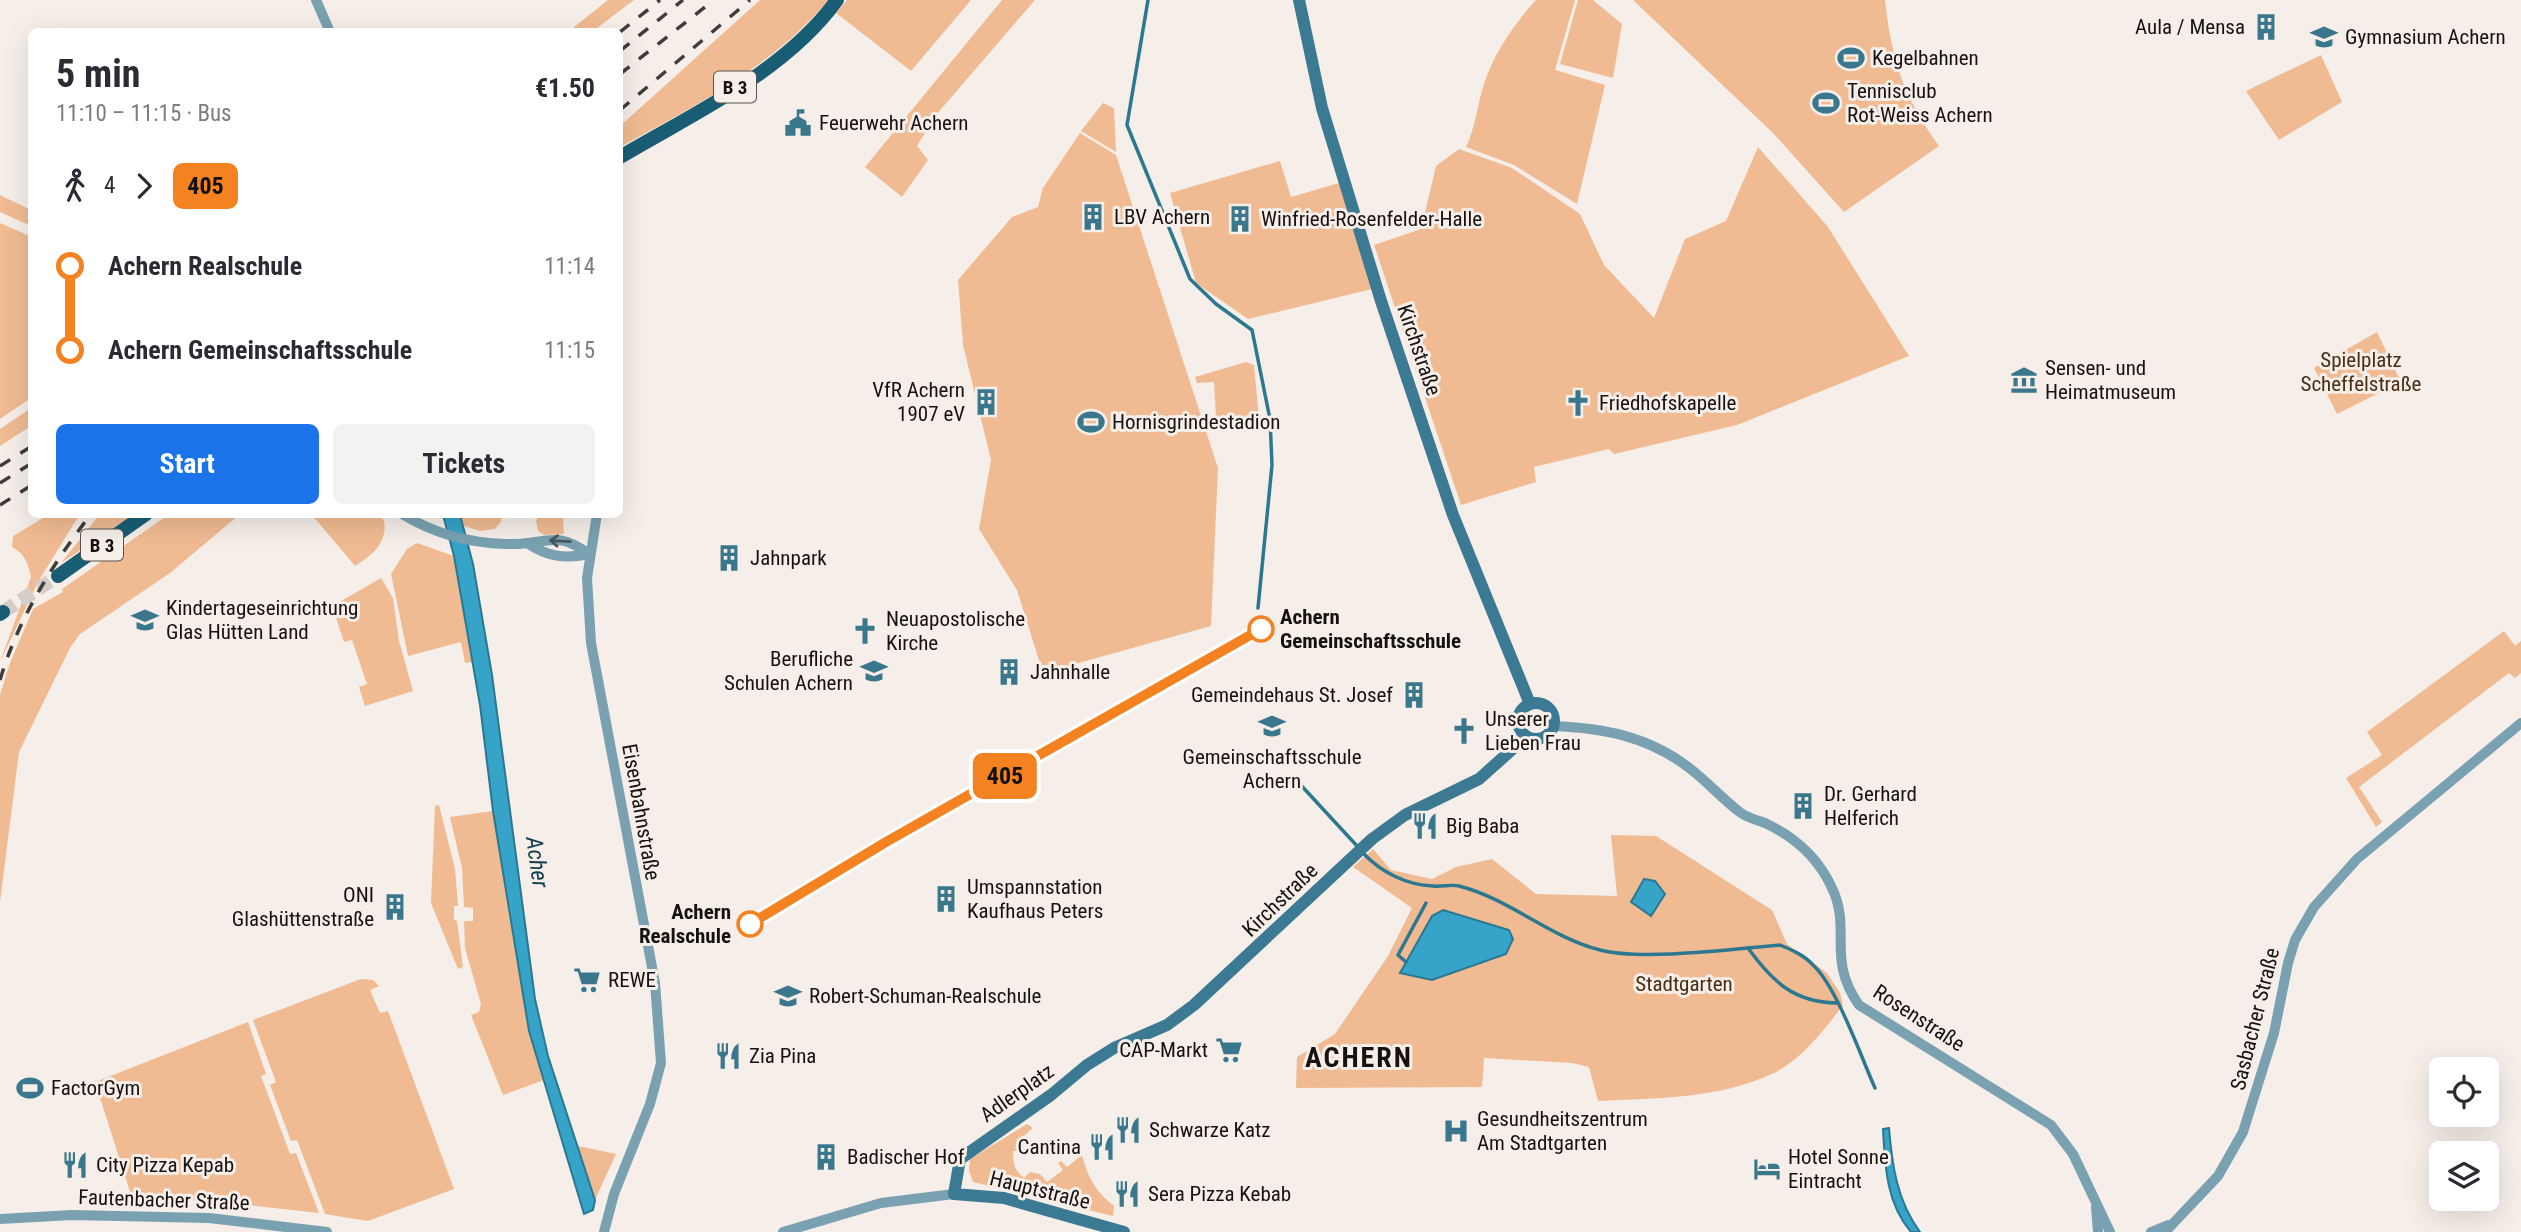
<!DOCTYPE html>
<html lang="en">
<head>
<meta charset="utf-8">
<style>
  :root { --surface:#fff; --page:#f2f2f3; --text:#2b2b33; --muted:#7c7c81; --accent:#1a73e8 }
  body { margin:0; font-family:"Roboto Condensed",sans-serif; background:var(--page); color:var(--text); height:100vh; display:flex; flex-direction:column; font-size:26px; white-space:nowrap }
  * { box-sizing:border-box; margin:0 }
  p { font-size:23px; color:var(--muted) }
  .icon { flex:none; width:38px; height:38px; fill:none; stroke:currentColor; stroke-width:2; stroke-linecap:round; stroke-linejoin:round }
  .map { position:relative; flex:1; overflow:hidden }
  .side { position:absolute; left:28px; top:28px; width:595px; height:490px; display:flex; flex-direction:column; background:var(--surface); border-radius:10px; box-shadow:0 7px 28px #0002 }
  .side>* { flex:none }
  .badge { padding:0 14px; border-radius:10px; font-size:24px; line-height:46px }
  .controls { position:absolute; left:2429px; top:1057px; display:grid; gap:14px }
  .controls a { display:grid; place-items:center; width:70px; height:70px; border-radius:10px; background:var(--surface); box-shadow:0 7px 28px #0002; font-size:35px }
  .map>.badge { position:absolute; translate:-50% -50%; box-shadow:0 0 0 4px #fff }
  .legs { display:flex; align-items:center; gap:10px; height:77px; padding:0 28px; font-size:23px }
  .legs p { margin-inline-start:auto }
  .head { display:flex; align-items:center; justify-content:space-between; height:119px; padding:0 28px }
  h1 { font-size:38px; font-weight:700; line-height:52px }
  .primary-button { display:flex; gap:14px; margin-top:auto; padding:14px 28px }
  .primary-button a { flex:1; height:80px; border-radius:10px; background:var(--accent); color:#fff; font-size:28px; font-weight:700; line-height:80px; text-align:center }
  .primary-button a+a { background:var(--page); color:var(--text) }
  ul { padding:0 28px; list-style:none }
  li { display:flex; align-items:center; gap:24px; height:84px; font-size:26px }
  li i { display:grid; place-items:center; width:10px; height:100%; margin:0 9px; background:currentColor }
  li i::after { content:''; width:18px; height:18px; margin:-9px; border:5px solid; border-radius:50%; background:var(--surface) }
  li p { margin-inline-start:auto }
  li:first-child i { background:linear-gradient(#0000 50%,currentColor 0) }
  li:last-child i { background:linear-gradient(currentColor 50%,#0000 0) }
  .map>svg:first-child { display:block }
  .green { fill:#f0bb92 }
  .water { fill:#36a3c8; stroke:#2c7891; stroke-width:2 }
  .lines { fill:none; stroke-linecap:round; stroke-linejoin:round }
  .stream { stroke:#2c7891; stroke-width:3.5 }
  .primary-tunnel { stroke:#d4cdc8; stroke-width:14; stroke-dasharray:14 7; stroke-linecap:butt }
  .tertiary { stroke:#79a1b1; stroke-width:10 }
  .secondary { stroke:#3b7a92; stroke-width:12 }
  .primary { stroke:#195d74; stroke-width:14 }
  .rail { stroke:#403c39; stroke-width:3.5; stroke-dasharray:12 12; stroke-linecap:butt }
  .oneway { stroke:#475a60 }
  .line-1-casing { stroke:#fff; stroke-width:16 }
  .line-1 { stroke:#f58220; stroke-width:10 }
  .stop-1-dot { fill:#fff; stroke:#f58220; stroke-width:3.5 }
  .labels { text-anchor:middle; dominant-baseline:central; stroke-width:6; stroke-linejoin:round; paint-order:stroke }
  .shield { fill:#f6eee8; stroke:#585451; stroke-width:2 }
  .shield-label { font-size:19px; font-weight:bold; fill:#151210 }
  .poi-label { font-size:21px; fill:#151210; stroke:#f6eee8; text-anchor:start }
  .street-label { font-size:21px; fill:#151210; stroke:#f6eee8 }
  .park-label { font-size:21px; fill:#4a2d15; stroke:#f6eee8 }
  .stop-label { font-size:21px; font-weight:bold; fill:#151210; stroke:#f6eee8; text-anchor:start }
  .water-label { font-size:23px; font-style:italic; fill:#0d3c4c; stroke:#f6eee8 }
  .district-label { font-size:28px; font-weight:bold; letter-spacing:2px; fill:#151210; stroke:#f6eee8 }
</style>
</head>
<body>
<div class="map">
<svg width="2521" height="1232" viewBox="0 0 2521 1232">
  <rect width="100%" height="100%" fill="#f6eee8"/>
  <g class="green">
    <polygon points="608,0 634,0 593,31 569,31"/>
    <path d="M760,0H829C770,68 697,105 620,147V126Z"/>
    <polygon points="847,0 971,0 911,71 836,13"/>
    <polygon points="1002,0 1035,0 936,115 917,146 928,160 902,197 865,167"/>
    <path d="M1536,0H1575L1555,70L1605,85L1577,204L1514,165L1466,147C1476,126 1477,105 1484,84C1494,53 1514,24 1536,0Z"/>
    <polygon points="1578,0 1593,0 1622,24 1613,78 1560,64"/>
    <path d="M1633,0H1885C1892,62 1903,95 1939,146L1844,212L1773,133Z"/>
    <polygon points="2321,55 2342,102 2279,140 2246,91"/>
    <polygon points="1103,103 1114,108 1116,152 1081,131"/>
    <polygon points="1080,133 1116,155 1218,468 1211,626 1043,673 1017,590 979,529 991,460 963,345 958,280 1012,217 1038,207 1043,188"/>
    <polygon points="1758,147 1828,227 1909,356 1737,425 1614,454 1609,449 1534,467 1536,482 1461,505 1374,245 1421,229 1436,166 1459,149 1512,168 1580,214 1604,265 1654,318 1685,239 1726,221"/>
    <polygon points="1280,161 1291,197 1339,183 1372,289 1248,319 1196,283 1170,193"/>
    <polygon points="0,195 31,210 31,226 0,212"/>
    <polygon points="0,223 32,237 31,398 0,419"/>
    <polygon points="2377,332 2401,382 2337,414 2314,368"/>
    <polygon points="1246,362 1254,365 1259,419 1216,419 1214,382 1197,383 1195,377"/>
    <polygon points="31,408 31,426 0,446 0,429"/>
    <path d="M48,515L78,517L38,582L0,662L31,577C28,563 25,554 12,547L13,536Z"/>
    <polygon points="99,515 134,515 61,563"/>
    <polygon points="168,515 239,515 170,573 80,634 70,648 19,752 0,902 0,695 10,663 33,609 63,592 62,589"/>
    <path d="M312,515H377L384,520C388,543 372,555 355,566Z"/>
    <polygon points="460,515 502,515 501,522 495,529 480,531 464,526"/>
    <polygon points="539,515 563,515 564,534 544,535 538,531 536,521"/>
    <polygon points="417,543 454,556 472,662 465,663 461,642 408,656 391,574 407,549"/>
    <polygon points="381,578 393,598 399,641 413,691 365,706 359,687 367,684 352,640 344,642 335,615 336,604"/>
    <polygon points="2504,631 2515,646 2521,641 2521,673 2515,678 2509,673 2359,787 2382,822 2376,827 2346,778 2382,755 2367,732"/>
    <polygon points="439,805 455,869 458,906 454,906 454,920 457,921 463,967 458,969 431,903 435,806"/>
    <polygon points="493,811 529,1031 544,1080 503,1095 471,1015 479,1012 481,1004 465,948 464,921 473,921 473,908 464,907 462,868 450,817"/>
    <path d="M1611,835L1656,836L1772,910L1787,944L1827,973L1840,993L1843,1005C1825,1029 1802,1059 1774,1073C1719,1099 1657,1098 1598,1101L1589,1067L1572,1063L1484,1058L1482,1087L1296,1088L1297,1057L1335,1034L1388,956L1412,908L1353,867L1373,849L1391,870L1432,879L1456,867L1492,859L1536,894L1617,896Z"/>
    <polygon points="361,979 373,980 379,986 370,990 380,1013 388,1011 454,1189 368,1221 325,1214 297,1140 291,1141 270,1085 276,1082 253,1020"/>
    <polygon points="248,1022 266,1074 261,1076 290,1154 296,1153 319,1213 211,1201 132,1198 95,1082"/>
    <path d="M1027,1124L1033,1128L1017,1142L1024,1147L1022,1151H1013C1013,1163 1014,1170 1024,1178L1030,1172L1040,1174L1047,1182L1063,1170L1058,1163L1061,1161L1067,1167L1082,1155C1088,1178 1096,1192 1114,1206L1113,1216L973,1182L969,1171L970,1159Z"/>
    <polygon points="578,1146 616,1154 595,1200"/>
  </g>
  <g class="water">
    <polygon points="443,515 460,515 473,564 492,675 535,999 548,1056 595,1200 593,1210 584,1214 529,1031 493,811 480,705 454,556"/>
    <polygon points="1644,879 1655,881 1665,894 1651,916 1631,902"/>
    <polygon points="1443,910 1509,930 1513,939 1506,954 1432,980 1400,973 1432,916"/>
    <path d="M1889,1128C1892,1165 1897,1201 1920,1232H1911C1886,1203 1885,1165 1883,1129Z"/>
  </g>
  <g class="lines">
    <g class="stream">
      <polyline points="1148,0 1127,125 1190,279 1216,304 1252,330 1270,419 1272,465 1258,608"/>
      <polyline points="1298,782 1358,847"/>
      <path d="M1363,853C1381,872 1406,885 1433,886C1442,887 1451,884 1459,886C1510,899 1549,937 1600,950C1643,961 1733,949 1780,945C1792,950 1804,955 1813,965C1837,987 1861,1057 1875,1088"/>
      <path d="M1748,948C1772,981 1793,1002 1836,1003"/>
      <polyline points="1406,962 1398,955 1426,903"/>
    </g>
    <polyline class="primary-tunnel" points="3,612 58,576"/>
    <g class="tertiary">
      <polyline points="316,0 330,32"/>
      <path d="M402,514C433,533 470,543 506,544C545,546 554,528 589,554"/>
      <polyline points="597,514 587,578 591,643 655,983 661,1063 650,1104 614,1194 604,1232"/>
      <path d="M527,543C548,557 565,559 589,554"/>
      <path d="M1553,726C1603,728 1647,736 1688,767C1707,781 1722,799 1741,813C1748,818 1757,820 1765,823C1795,837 1818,857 1832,888C1852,930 1826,958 1859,1005L2051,1125L2073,1154L2110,1232"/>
      <polyline points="2096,1207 2098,1232"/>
      <polyline points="0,1219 72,1215 209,1218 327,1232"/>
      <polyline points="783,1232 881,1203 954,1194"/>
      <polyline points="2151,1232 2168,1225"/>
      <polyline points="2165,1232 2218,1176 2243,1132 2274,1033 2288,963 2295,940 2314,907 2357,859 2521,723"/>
    </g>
    <g class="secondary">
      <polyline points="1299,0 1322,108 1381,301 1453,515 1530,704"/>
      <circle cx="1536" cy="721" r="18"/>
      <polyline points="1124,1232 1004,1198 954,1194 960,1159 1051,1095 1087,1065 1114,1048 1167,1025 1194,1005 1372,839 1405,815 1479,779 1526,737"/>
    </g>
    <g class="primary">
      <path d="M620,157C694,113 785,72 837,0"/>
      <polyline points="58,576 146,514"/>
      <polyline points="0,614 3,612"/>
    </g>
    <g class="rail">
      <polyline points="620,32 660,0"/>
      <polyline points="620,51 683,0"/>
      <polyline points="620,74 714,0"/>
      <polyline points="620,110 750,0"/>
      <polyline points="0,466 32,446"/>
      <polyline points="0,483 32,463"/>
      <polyline points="0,505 32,485"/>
      <path d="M0,680C18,619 52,565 91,514"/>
    </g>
  </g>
  <defs><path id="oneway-shaft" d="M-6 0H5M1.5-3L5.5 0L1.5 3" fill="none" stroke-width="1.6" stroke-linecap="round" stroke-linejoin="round" transform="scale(1.75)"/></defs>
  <use class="oneway" href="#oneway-shaft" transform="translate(560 541) rotate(-177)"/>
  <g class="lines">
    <defs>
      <polyline id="line-1" points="750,924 886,842 1261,629"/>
    </defs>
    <use href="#line-1" class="line-1-casing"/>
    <use href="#line-1" class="line-1"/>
  </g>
  <defs>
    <symbol id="building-bare" viewBox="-9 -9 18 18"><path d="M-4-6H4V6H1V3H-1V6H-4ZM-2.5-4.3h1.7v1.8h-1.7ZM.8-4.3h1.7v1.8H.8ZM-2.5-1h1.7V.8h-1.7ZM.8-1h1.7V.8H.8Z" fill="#3a778d" stroke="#f6eee8" stroke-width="2.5" paint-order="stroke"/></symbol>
    <symbol id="school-bare" viewBox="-9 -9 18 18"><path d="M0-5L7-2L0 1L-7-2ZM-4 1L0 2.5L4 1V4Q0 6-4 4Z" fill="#3a778d" stroke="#f6eee8" stroke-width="2.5" paint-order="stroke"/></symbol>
    <symbol id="stadium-bare" viewBox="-9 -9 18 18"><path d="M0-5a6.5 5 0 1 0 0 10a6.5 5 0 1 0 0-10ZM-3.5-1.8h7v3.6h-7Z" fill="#3a778d" stroke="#f6eee8" stroke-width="2.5" paint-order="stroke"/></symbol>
    <symbol id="civic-bare" viewBox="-9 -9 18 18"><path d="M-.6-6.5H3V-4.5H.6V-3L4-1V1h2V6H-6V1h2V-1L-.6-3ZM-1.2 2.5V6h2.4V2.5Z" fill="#3a778d" stroke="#f6eee8" stroke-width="2.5" paint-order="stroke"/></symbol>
    <symbol id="museum-bare" viewBox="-9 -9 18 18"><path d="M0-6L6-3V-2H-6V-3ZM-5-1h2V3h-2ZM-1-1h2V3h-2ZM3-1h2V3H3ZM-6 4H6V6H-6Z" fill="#3a778d" stroke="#f6eee8" stroke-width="2.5" paint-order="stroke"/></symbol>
    <symbol id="church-bare" viewBox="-9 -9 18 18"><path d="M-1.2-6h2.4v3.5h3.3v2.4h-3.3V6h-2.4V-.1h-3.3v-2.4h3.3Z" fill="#3a778d" stroke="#f6eee8" stroke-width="2.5" paint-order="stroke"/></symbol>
    <symbol id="restaurant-bare" viewBox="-9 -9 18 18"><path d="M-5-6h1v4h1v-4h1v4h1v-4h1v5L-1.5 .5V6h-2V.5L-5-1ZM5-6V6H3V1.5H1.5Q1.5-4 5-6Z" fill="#3a778d" stroke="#f6eee8" stroke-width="2.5" paint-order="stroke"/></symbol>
    <symbol id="supermarket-bare" viewBox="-9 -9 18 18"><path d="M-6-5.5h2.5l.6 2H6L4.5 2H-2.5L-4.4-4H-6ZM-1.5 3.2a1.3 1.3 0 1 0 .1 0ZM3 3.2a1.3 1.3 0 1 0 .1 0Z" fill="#3a778d" stroke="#f6eee8" stroke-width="2.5" paint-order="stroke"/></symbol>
    <symbol id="hospital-bare" viewBox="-9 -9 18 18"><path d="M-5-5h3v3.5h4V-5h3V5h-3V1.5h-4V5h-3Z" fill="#3a778d" stroke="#f6eee8" stroke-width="2.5" paint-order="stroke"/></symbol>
    <symbol id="hotel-bare" viewBox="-9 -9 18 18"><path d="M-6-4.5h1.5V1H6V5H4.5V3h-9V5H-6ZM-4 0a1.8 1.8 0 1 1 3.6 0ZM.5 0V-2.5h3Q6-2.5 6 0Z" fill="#3a778d" stroke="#f6eee8" stroke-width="2.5" paint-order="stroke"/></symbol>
  </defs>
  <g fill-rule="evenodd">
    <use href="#building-bare" x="2247" y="8" width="38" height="38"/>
    <use href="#school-bare" x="2305" y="18" width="38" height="38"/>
    <use href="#stadium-bare" x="1832" y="39" width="38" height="38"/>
    <use href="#stadium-bare" x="1807" y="84" width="38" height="38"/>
    <use href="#civic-bare" x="779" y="104" width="38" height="38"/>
    <use href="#building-bare" x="1074" y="198" width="38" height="38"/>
    <use href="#building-bare" x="1221" y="200" width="38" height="38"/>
    <use href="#museum-bare" x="2005" y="361" width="38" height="38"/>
    <use href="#building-bare" x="967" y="383" width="38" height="38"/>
    <use href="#church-bare" x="1559" y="384" width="38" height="38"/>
    <use href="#stadium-bare" x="1072" y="403" width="38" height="38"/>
    <use href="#building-bare" x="710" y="539" width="38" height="38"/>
    <use href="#school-bare" x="126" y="601" width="38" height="38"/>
    <use href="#church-bare" x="846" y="612" width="38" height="38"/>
    <use href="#school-bare" x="855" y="652" width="38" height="38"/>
    <use href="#building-bare" x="990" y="653" width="38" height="38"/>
    <use href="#building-bare" x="1395" y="676" width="38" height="38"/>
    <use href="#school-bare" x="1253" y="707" width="38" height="38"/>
    <use href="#church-bare" x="1445" y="712" width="38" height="38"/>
    <use href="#building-bare" x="1784" y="787" width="38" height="38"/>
    <use href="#restaurant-bare" x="1406" y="807" width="38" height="38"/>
    <use href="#building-bare" x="927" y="880" width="38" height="38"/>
    <use href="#building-bare" x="376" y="888" width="38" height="38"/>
    <use href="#supermarket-bare" x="568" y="961" width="38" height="38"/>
    <use href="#school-bare" x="769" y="977" width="38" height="38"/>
    <use href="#supermarket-bare" x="1210" y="1031" width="38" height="38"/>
    <use href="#restaurant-bare" x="709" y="1037" width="38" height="38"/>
    <use href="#stadium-bare" x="11" y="1069" width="38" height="38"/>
    <use href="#restaurant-bare" x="1109" y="1111" width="38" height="38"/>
    <use href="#hospital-bare" x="1437" y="1112" width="38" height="38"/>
    <use href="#restaurant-bare" x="1083" y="1128" width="38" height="38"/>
    <use href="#building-bare" x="807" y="1138" width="38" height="38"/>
    <use href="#restaurant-bare" x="56" y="1146" width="38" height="38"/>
    <use href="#hotel-bare" x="1748" y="1150" width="38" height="38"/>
    <use href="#restaurant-bare" x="1108" y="1175" width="38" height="38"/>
  </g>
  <g class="stop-1-dot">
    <circle cx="1261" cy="629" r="12"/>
    <circle cx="750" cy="924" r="12"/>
  </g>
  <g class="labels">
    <g class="shield">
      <rect x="714" y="71.5" width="42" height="31" rx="5"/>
      <rect x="81" y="529.5" width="42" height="31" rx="5"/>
    </g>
    <g class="shield-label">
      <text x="735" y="87">B 3</text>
      <text x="102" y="545">B 3</text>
    </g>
    <g class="poi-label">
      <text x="2245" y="27" text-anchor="end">Aula / Mensa</text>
      <text x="2345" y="37">Gymnasium Achern</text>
      <text x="1872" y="58">Kegelbahnen</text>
      <text x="1847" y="91">Tennisclub<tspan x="1847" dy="24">Rot-Weiss Achern</tspan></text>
      <text x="819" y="123">Feuerwehr Achern</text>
      <text x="1114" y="217">LBV Achern</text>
      <text x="1261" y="219">Winfried-Rosenfelder-Halle</text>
      <text x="2045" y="368">Sensen- und<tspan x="2045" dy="24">Heimatmuseum</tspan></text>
      <text x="965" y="390" text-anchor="end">VfR Achern<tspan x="965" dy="24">1907 eV</tspan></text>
      <text x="1599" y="403">Friedhofskapelle</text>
      <text x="1112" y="422">Hornisgrindestadion</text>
      <text x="750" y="558">Jahnpark</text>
      <text x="166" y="608">Kindertageseinrichtung<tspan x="166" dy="24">Glas Hütten Land</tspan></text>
      <text x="886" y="619">Neuapostolische<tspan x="886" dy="24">Kirche</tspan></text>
      <text x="853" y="659" text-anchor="end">Berufliche<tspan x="853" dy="24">Schulen Achern</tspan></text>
      <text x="1030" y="672">Jahnhalle</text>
      <text x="1393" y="695" text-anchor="end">Gemeindehaus St. Josef</text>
      <text x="1485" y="719">Unserer<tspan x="1485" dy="24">Lieben Frau</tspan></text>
      <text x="1272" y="757" text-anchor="middle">Gemeinschaftsschule<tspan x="1272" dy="24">Achern</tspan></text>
      <text x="1824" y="794">Dr. Gerhard<tspan x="1824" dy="24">Helferich</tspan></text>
      <text x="1446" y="826">Big Baba</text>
      <text x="967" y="887">Umspannstation<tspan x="967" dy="24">Kaufhaus Peters</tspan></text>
      <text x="374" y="895" text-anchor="end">ONI<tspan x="374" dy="24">Glashüttenstraße</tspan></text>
      <text x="608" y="980">REWE</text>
      <text x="809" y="996">Robert-Schuman-Realschule</text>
      <text x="1208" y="1050" text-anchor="end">CAP-Markt</text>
      <text x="749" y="1056">Zia Pina</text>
      <text x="51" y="1088">FactorGym</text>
      <text x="1477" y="1119">Gesundheitszentrum<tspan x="1477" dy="24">Am Stadtgarten</tspan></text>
      <text x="1149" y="1130">Schwarze Katz</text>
      <text x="1081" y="1147" text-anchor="end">Cantina</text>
      <text x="847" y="1157">Badischer Hof</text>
      <text x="1788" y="1157">Hotel Sonne<tspan x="1788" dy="24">Eintracht</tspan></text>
      <text x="96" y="1165">City Pizza Kepab</text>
      <text x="1148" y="1194">Sera Pizza Kebab</text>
    </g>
    <g class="street-label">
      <text transform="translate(1419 350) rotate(71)">Kirchstraße</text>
      <text transform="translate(641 812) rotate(80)">Eisenbahnstraße</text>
      <text transform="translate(1280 900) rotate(-44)">Kirchstraße</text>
      <text transform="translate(1919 1018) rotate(33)">Rosenstraße</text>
      <text transform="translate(2255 1019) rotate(-76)">Sasbacher Straße</text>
      <text transform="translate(1017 1093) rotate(-35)">Adlerplatz</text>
      <text transform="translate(1040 1190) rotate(14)">Hauptstraße</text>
      <text transform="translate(164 1200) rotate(2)">Fautenbacher Straße</text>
    </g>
    <g class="park-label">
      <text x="2361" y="360">Spielplatz<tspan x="2361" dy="24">Scheffelstraße</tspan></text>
      <text x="1684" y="984">Stadtgarten</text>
    </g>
    <g class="stop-label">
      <text x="1280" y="617">Achern<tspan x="1280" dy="24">Gemeinschaftsschule</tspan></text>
      <text x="731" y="912" text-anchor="end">Achern<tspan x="731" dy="24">Realschule</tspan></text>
    </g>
    <g class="water-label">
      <text transform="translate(537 862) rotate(82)">Acher</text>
    </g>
    <g class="district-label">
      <text x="1359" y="1057">ACHERN</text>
    </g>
  </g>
</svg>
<div class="controls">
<a><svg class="icon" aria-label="locate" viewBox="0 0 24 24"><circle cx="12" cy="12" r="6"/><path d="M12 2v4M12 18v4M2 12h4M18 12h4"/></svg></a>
<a><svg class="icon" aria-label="layers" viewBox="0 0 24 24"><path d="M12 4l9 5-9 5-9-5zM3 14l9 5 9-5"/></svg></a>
</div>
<b class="badge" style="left:1005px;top:776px;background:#f58220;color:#111">405</b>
<section class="side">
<div class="head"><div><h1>5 min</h1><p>11:10 – 11:15 · Bus</p></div><b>€1.50</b></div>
<div class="legs"><svg class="icon" aria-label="walk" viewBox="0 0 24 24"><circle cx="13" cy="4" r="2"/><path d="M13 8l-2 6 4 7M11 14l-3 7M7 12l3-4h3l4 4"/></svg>4<svg class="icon" aria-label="forward" viewBox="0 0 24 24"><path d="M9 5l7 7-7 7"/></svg><b class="badge" style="background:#f58220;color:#111">405</b></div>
<ul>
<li><i style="color:#f58220"></i><b>Achern Realschule</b><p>11:14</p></li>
<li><i style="color:#f58220"></i><b>Achern Gemeinschaftsschule</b><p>11:15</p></li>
</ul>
<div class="primary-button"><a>Start</a><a>Tickets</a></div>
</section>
</div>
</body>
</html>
